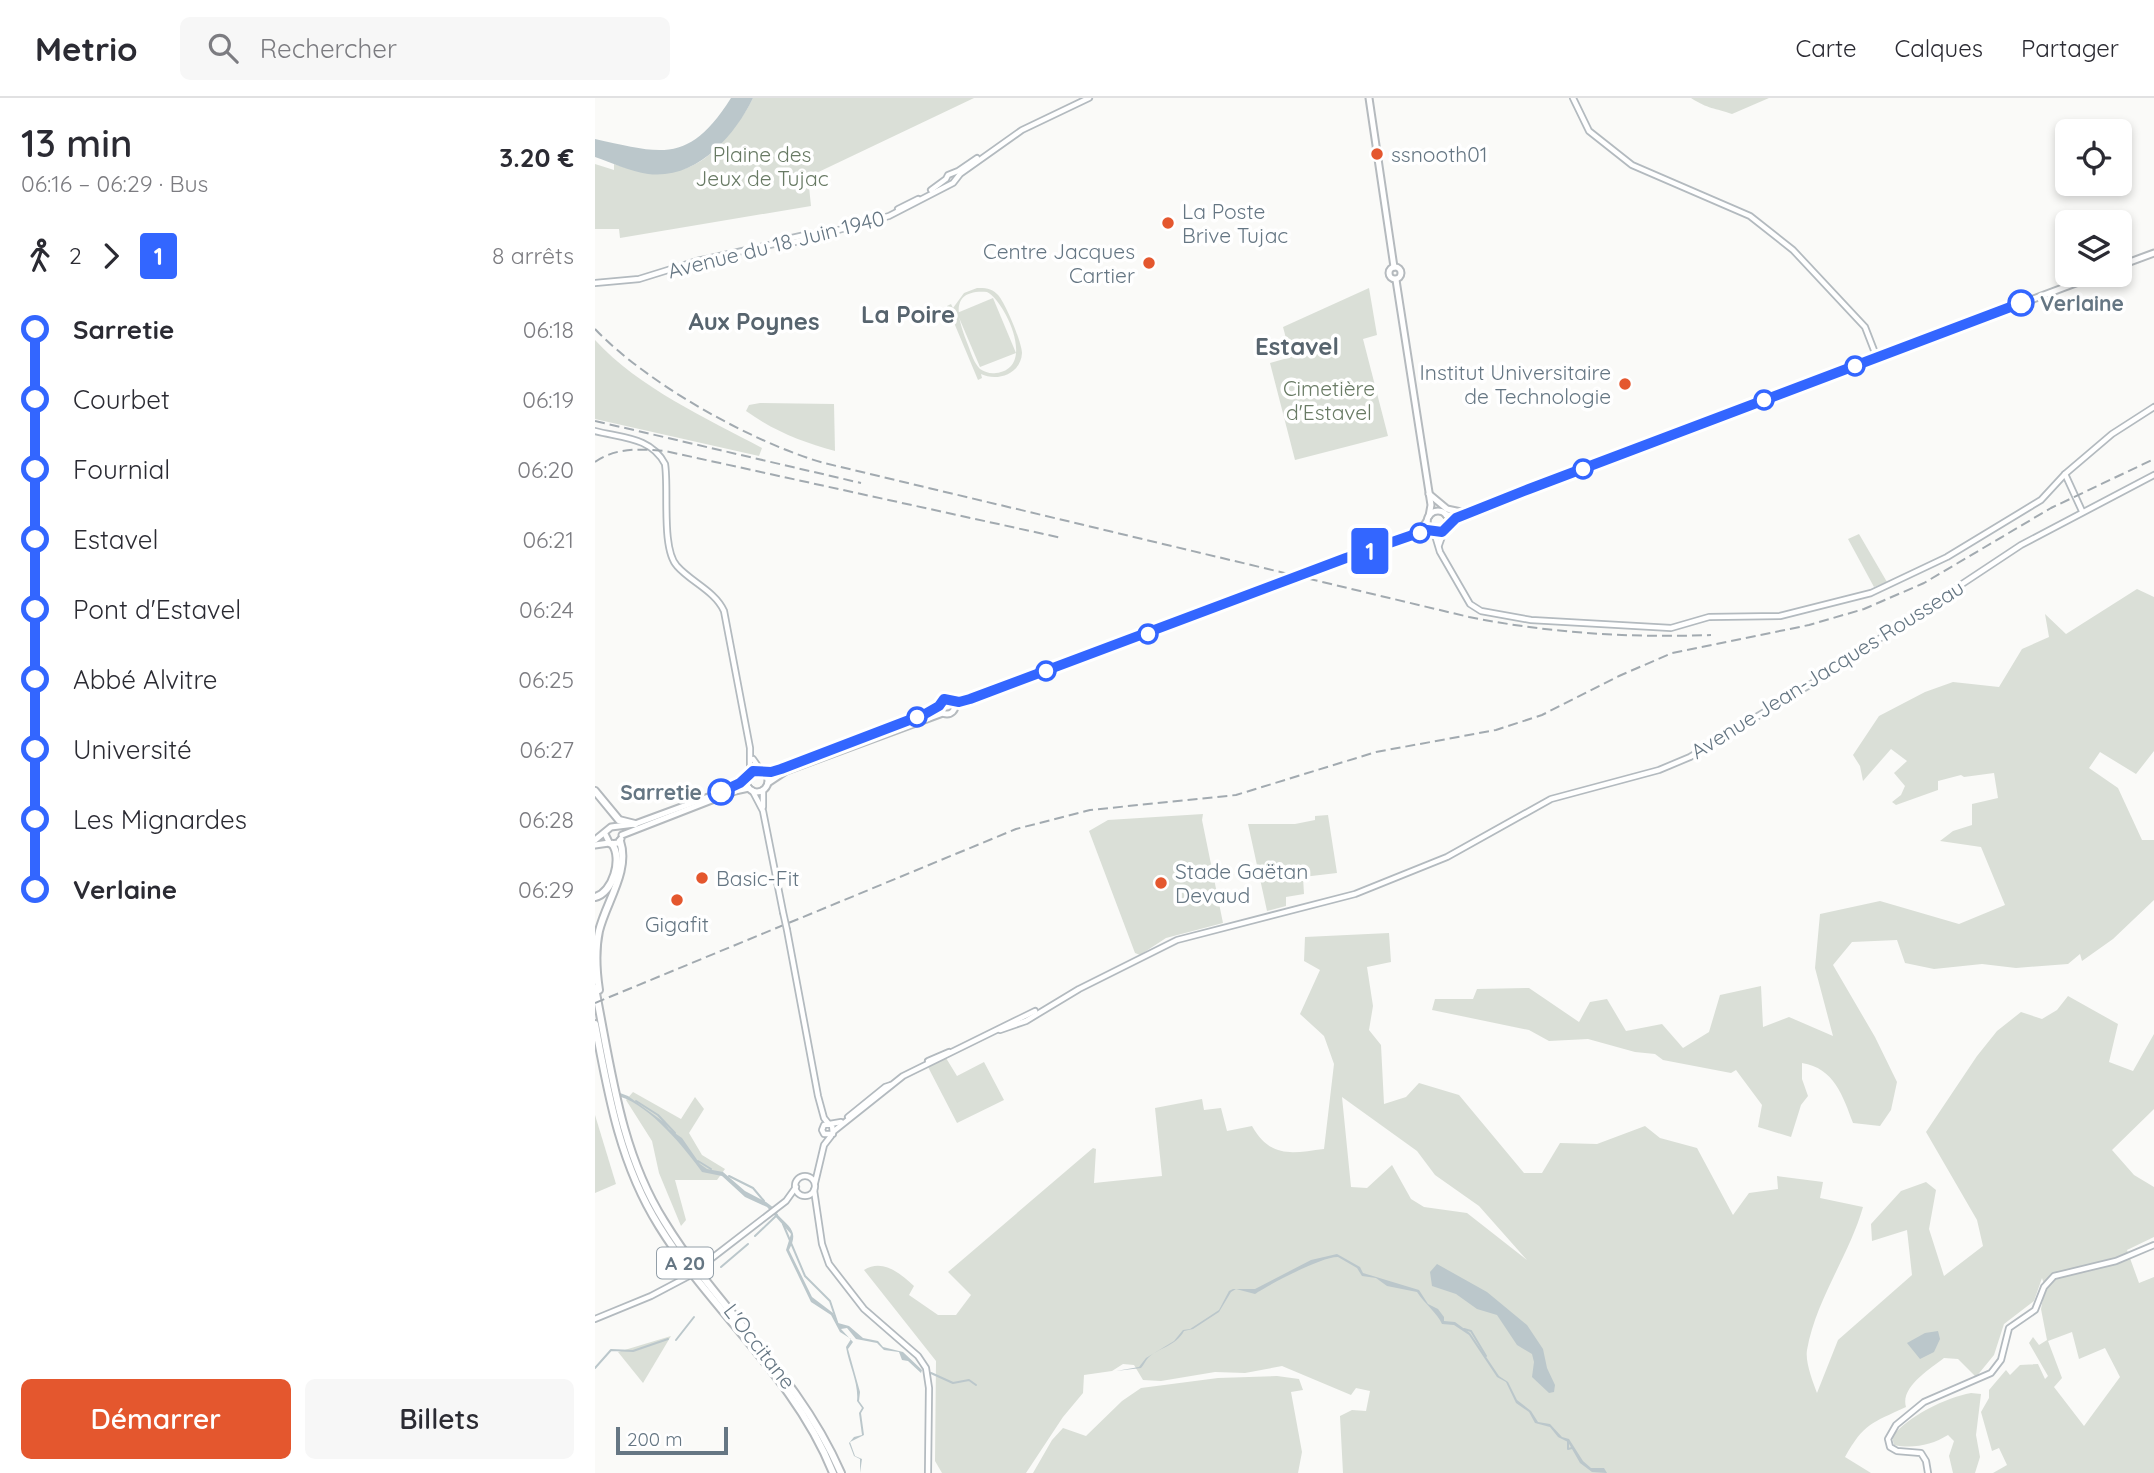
<!DOCTYPE html>
<html lang="fr">
<head>
<meta charset="utf-8">
<style>
  :root { --surface:#fff; --page:#f7f7f7; --text:#2b2b33; --muted:#7c7c81; --line:#e1e1e2; --accent:#e4572e }
  body { margin:0; font-family:Quicksand,sans-serif; background:var(--page); color:var(--text); height:100vh; display:flex; flex-direction:column; font-size:26px; white-space:nowrap }
  * { box-sizing:border-box; margin:0 }
  p { font-size:23px; color:var(--muted) }
  .icon { flex:none; width:38px; height:38px; fill:none; stroke:currentColor; stroke-width:2; stroke-linecap:round; stroke-linejoin:round }
  .map { position:relative; flex:1; overflow:hidden }
  .drawer { display:flex; flex-direction:column; background:var(--surface); width:595px }
  .drawer>* { flex:none }
  .badge { padding:0 14px; border-radius:5px; font-size:24px; line-height:46px }
  .fabs { position:absolute; left:1460px; top:21px; display:grid; gap:14px }
  .fabs a { display:grid; place-items:center; width:77px; height:77px; border-radius:10px; background:var(--surface); box-shadow:0 4px 10px #0003; font-size:35px }
  .scale { position:absolute; left:21px; bottom:18px; width:112px; box-sizing:border-box; padding-left:7px; border:4px solid #657683; border-top:0; font-size:19px; line-height:24px; white-space:nowrap; color:#657683; -webkit-text-stroke:5px #fff; paint-order:stroke }
  .map>.badge { position:absolute; translate:-50% -50%; box-shadow:0 0 0 4px #fff }
  .legs { display:flex; align-items:center; gap:10px; height:77px; padding:0 21px; font-size:23px }
  .legs p { margin-inline-start:auto }
  .summary { display:flex; align-items:center; justify-content:space-between; height:119px; padding:0 21px }
  h1 { font-size:38px; font-weight:600; line-height:52px }
  .primary-button { display:flex; gap:14px; margin-top:auto; padding:14px 21px }
  .primary-button a { flex:1; height:80px; border-radius:10px; background:var(--accent); color:#fff; font-size:28px; font-weight:600; line-height:80px; text-align:center }
  .primary-button a+a { background:var(--page); color:var(--text) }
  ul { padding:0 21px; list-style:none }
  li { display:flex; align-items:center; gap:24px; height:70px; font-size:26px }
  li i { display:grid; place-items:center; width:10px; height:100%; margin:0 9px; background:currentColor }
  li i::after { content:''; width:18px; height:18px; margin:-9px; border:5px solid; border-radius:50%; background:var(--surface) }
  li p { margin-inline-start:auto }
  li:first-child i { background:linear-gradient(#0000 50%,currentColor 0) }
  li:last-child i { background:linear-gradient(currentColor 50%,#0000 0) }
  header { display:flex; align-items:center; gap:42px; box-sizing:border-box; height:98px; padding:0 35px; background:var(--surface); border-bottom:2px solid var(--line) }
  header strong { font-size:33px }
  nav { display:flex; gap:38px; margin-inline-start:auto; font-size:24px }
  .search { width:490px; height:63px; background:var(--page); display:flex; align-items:center; gap:18px; box-sizing:border-box; padding:0 24px; border-radius:10px; color:var(--muted); font-size:26px }
  main { display:flex; flex:1; min-height:0 }
  .map>svg:first-child { display:block }
  .green { fill:#dadfd7; fill-rule:evenodd }
  .water { fill:#bbc7cb }
  .lines { fill:none; stroke-linecap:round; stroke-linejoin:round }
  .stream { stroke:#bbc7cb; stroke-width:2 }
  .secondary-casing { stroke:#b3babf; stroke-width:8 }
  .primary-casing { stroke:#b5babe; stroke-width:9 }
  .highway-casing { stroke:#b4b9bd; stroke-width:10 }
  .secondary { stroke:#fff; stroke-width:4.5 }
  .primary { stroke:#fff; stroke-width:5 }
  .highway { stroke:#fff; stroke-width:6 }
  .rail { stroke:#a2aab0; stroke-width:2; stroke-dasharray:10 5; stroke-linecap:butt }
  .secondary-bridge-casing { stroke:#b3babf; stroke-width:8; stroke-linecap:butt }
  .secondary-bridge { stroke:#fff; stroke-width:4.5 }
  .line-1-casing { stroke:#fff; stroke-width:16 }
  .line-1 { stroke:#36f; stroke-width:10 }
  .poi-dot { fill:#e4572e; stroke:#fff; stroke-width:2.5 }
  .stop-1-dot { fill:#fff; stroke:#36f; stroke-width:3.5 }
  .labels { text-anchor:middle; dominant-baseline:central; stroke-width:7; stroke-linejoin:round; paint-order:stroke }
  .shield { fill:#fff; stroke:#939fa8; stroke-width:2 }
  .shield-label { font-size:19px; font-weight:bold; fill:#657683 }
  .park-label { font-size:21px; fill:#687a64; stroke:#fff }
  .poi-label { font-size:21px; fill:#657683; stroke:#fff; text-anchor:start }
  .street-label { font-size:21px; fill:#657683; stroke:#fff }
  .stop-label { font-size:21px; font-weight:bold; fill:#657683; stroke:#fff; text-anchor:start }
  .quarter-label { font-size:24px; font-weight:bold; fill:#57646e; stroke:#fff }
</style>
</head>
<body>
<header>
<strong>Metrio</strong>
<div class="search"><svg class="icon" aria-label="search" viewBox="0 0 24 24"><circle cx="10" cy="10" r="6"/><path d="M15 15l6 6"/></svg>Rechercher</div>
<nav><a>Carte</a><a>Calques</a><a>Partager</a></nav>
</header>
<main>
<section class="drawer">
<div class="summary"><div><h1>13 min</h1><p>06:16 – 06:29 · Bus</p></div><b>3.20 €</b></div>
<div class="legs"><svg class="icon" aria-label="walk" viewBox="0 0 24 24"><circle cx="13" cy="4" r="2"/><path d="M13 8l-2 6 4 7M11 14l-3 7M7 12l3-4h3l4 4"/></svg>2<svg class="icon" aria-label="forward" viewBox="0 0 24 24"><path d="M9 5l7 7-7 7"/></svg><b class="badge" style="background:#36f;color:#fff">1</b><p>8 arrêts</p></div>
<ul>
<li><i style="color:#36f"></i><b>Sarretie</b><p>06:18</p></li>
<li><i style="color:#36f"></i><span>Courbet</span><p>06:19</p></li>
<li><i style="color:#36f"></i><span>Fournial</span><p>06:20</p></li>
<li><i style="color:#36f"></i><span>Estavel</span><p>06:21</p></li>
<li><i style="color:#36f"></i><span>Pont d'Estavel</span><p>06:24</p></li>
<li><i style="color:#36f"></i><span>Abbé Alvitre</span><p>06:25</p></li>
<li><i style="color:#36f"></i><span>Université</span><p>06:27</p></li>
<li><i style="color:#36f"></i><span>Les Mignardes</span><p>06:28</p></li>
<li><i style="color:#36f"></i><b>Verlaine</b><p>06:29</p></li>
</ul>
<div class="primary-button"><a>Démarrer</a><a>Billets</a></div>
</section>
<div class="map">
<svg width="1559" height="1375" viewBox="0 0 1559 1375">
  <rect width="100%" height="100%" fill="#fafaf8"/>
  <g class="green">
    <path d="M158,0H379L213,79L216,108L25,140L24,131H0V66L19,72V66C57,79 95,80 123,48C137,32 149,19 158,0Z"/>
    <path d="M1096,0H1174L1137,16C1120,10 1113,11 1096,0Z"/>
    <path d="M382,190C390,190 396,190 402,196C410,203 427,245 427,255C426,276 402,284 386,276L387,280L383,282L352,208L356,206L358,210L369,195ZM392,194C409,202 443,270 401,275C395,276 390,274 385,271C379,265 376,255 373,247C364,223 351,191 392,194Z"/>
    <polygon points="774,190 782,237 768,241 793,338 700,362 675,265 696,259 688,229"/>
    <polygon points="398,200 421,255 385,269 362,215"/>
    <path d="M0,242C44,290 111,320 167,350L164,358L0,321Z"/>
    <path d="M165,305L239,306L240,353C207,344 179,333 151,313L154,307Z"/>
    <polygon points="1264,436 1292,484 1279,489 1253,441"/>
    <path d="M1542,491L1559,499V653L1541,676L1505,654L1494,670L1523,690L1547,742H1559V802L1518,841L1487,863L1485,856L1473,866L1421,870L1387,866L1339,871L1310,865L1302,842L1257,844L1238,867L1280,939L1302,984L1296,1012L1285,1028L1258,1025C1248,998 1239,970 1207,965V981L1213,998L1206,1007L1196,1039L1163,1029L1167,1007L1141,972L1136,975L1068,962L1060,956L1040,954L993,941L954,943L934,932L837,912L840,901H878L882,891L934,890L984,924L995,904L1012,901L1031,933L1067,926L1088,950L1114,934L1125,897L1166,888L1168,929L1194,919L1238,938L1220,870L1225,816L1285,803L1364,826L1410,807L1386,749L1345,743L1358,733L1377,727V706L1403,700L1399,675L1369,679L1366,677L1343,683V692L1301,707L1297,704L1306,697L1310,688L1299,675L1312,663L1296,651L1268,683L1265,668L1258,657L1284,618L1330,594L1358,584L1404,589L1427,551L1454,539L1450,516L1471,536Z"/>
    <polygon points="608,716 607,722 628,825 571,840 545,857 540,855 494,733 513,722"/>
    <polygon points="733,717 742,775 708,779 709,796 691,799 691,808 672,813 653,726 700,726 720,722 720,718"/>
    <path d="M794,835L796,864L772,869L778,908L774,932L786,947L789,1006L811,999L824,985L864,997L929,1075H947L965,1045L1002,1046L1050,1028L1065,1040L1102,1050L1138,1117L1154,1095L1183,1091L1182,1078L1228,1084L1225,1100L1268,1109C1254,1158 1221,1201 1212,1252C1210,1264 1218,1284 1222,1295L1243,1242L1317,1177L1312,1132L1277,1143L1276,1126L1306,1093L1331,1084L1341,1092L1334,1131L1349,1178L1388,1148L1382,1122L1331,1034L1382,958L1402,933L1426,914L1447,921L1462,912L1473,898L1523,926L1514,964L1538,973L1559,936V1011L1517,1052L1539,1077L1559,1089V1139L1532,1152L1544,1185L1559,1179V1375H1398L1412,1367L1404,1350L1397,1353L1386,1314L1394,1300V1292L1411,1272L1415,1277L1425,1267L1443,1266L1450,1281L1453,1278L1434,1245L1438,1239L1444,1247L1452,1242L1446,1211L1450,1190L1447,1180L1439,1203L1409,1226L1399,1257L1381,1279L1363,1261L1349,1260C1335,1271 1305,1289 1311,1309C1277,1325 1269,1325 1250,1359L1276,1375H748L745,1318L757,1312L771,1313L775,1293L761,1290L756,1297L687,1268L650,1275L620,1274L566,1283L548,1282L539,1267L528,1266L517,1273L489,1277L488,1295L468,1319L431,1375H347L340,1363L341,1263L269,1172C288,1160 306,1176 319,1188L314,1197L343,1217H361L376,1197L353,1174L498,1050L501,1051L499,1085L567,1078L560,1010L607,1001L609,1012L626,1010L632,1033L657,1028C676,1061 697,1055 729,1051L739,966L729,938L705,916L725,872L709,863L710,839ZM747,999L822,1053L840,1077L884,1108L932,1162L872,1115L829,1109L816,1101L797,1067L772,1090L756,1089ZM1477,1234L1484,1261L1510,1250L1525,1279L1489,1328L1459,1289L1467,1280L1453,1243Z"/>
    <polygon points="351,960 362,978 389,964 409,1002 362,1025 333,969"/>
    <polygon points="38,994 86,1021 100,999 109,1011 94,1035 107,1057 130,1071 122,1082 80,1082 91,1122 86,1128 64,1075 57,1043 31,1002"/>
    <polygon points="0,1017 21,1086 0,1095"/>
    <polygon points="76,1238 48,1285 23,1254"/>
    <polygon points="682,1278 704,1281 708,1292 696,1294 707,1354 703,1375 438,1375 457,1342 468,1330 491,1338 527,1303 546,1290 623,1280"/>
    <path d="M1376,1295L1386,1296L1381,1337L1385,1359L1380,1375H1358L1354,1358L1359,1343L1353,1337C1337,1347 1318,1351 1299,1347L1297,1339C1313,1318 1350,1300 1376,1295Z"/>
  </g>
  <g class="water">
    <path d="M136,0H158C139,39 101,82 53,76C35,73 17,65 0,59V41C68,56 94,66 136,0Z"/>
    <path d="M25,995L33,998L70,1025L74,1031L87,1040L105,1066L112,1071L128,1074L150,1093L171,1104L183,1113L182,1116C195,1130 204,1133 194,1152L217,1199L238,1215L243,1225L254,1228L268,1240L283,1243L288,1249L308,1254L327,1272L326,1275L313,1263L307,1262L304,1254L289,1252L282,1245L261,1241L252,1230L246,1231L258,1244L253,1251L265,1294L264,1303L269,1310L266,1315L269,1337L255,1344L260,1358L267,1361L265,1375V1361L259,1358L254,1345L259,1339L267,1337L264,1315L267,1310L262,1303C264,1286 254,1267 251,1249L256,1241L245,1234L236,1217L216,1204L191,1152L196,1136L172,1109L150,1099L127,1078L107,1074C90,1050 55,1008 26,999Z"/>
    <path d="M742,1156L765,1169L768,1175L824,1192L833,1206L843,1211L849,1219V1223L860,1224L875,1235L904,1278L913,1284L922,1302L936,1313L943,1324L955,1326L967,1339L974,1341L988,1363L996,1370H1009L1012,1375L997,1374L985,1365L973,1344L963,1339L955,1329L940,1325L934,1314L921,1305L911,1284L902,1279L874,1237L859,1227L847,1226C843,1216 830,1206 822,1194L792,1188L781,1180L767,1178L762,1170L743,1159C728,1158 673,1187 660,1196L641,1191L636,1194L624,1214L598,1231L589,1233C581,1248 563,1250 553,1260C550,1263 549,1267 546,1270L521,1273L544,1269L551,1260L579,1243L588,1232L595,1231L624,1212L634,1193L638,1191H660L716,1162Z"/>
    <polygon points="842,1166 892,1194 932,1227 948,1251 952,1270 960,1287 959,1294 954,1295 937,1279 939,1264 937,1256 922,1247 902,1217 882,1211 861,1196 837,1188 835,1174"/>
    <polygon points="1343,1233 1345,1241 1339,1254 1325,1261 1312,1245 1330,1235"/>
  </g>
  <g class="lines">
    <g class="stream">
      <polyline points="41,1003 63,1017 80,1035"/>
      <polyline points="103,1063 116,1071"/>
      <polyline points="134,1078 158,1090 169,1103"/>
      <polyline points="188,1126 210,1178 235,1203 243,1227"/>
      <polyline points="160,1138 182,1117"/>
      <polyline points="126,1169 153,1146"/>
      <polyline points="869,1231 876,1233 891,1258"/>
      <polyline points="81,1242 99,1219"/>
      <polyline points="0,1270 16,1252 38,1253 73,1241"/>
      <polyline points="336,1275 358,1285 374,1282 381,1287"/>
      <polyline points="973,1342 973,1351 977,1350"/>
    </g>
    <defs>
      <g id="secondary">
        <polyline points="978,0 994,33 1037,67 1155,118 1198,152 1270,229 1282,260"/>
        <polyline points="336,92 351,81 353,77 363,73 382,60"/>
        <polyline points="303,111 323,101"/>
        <polyline points="188,142 210,137"/>
        <polyline points="0,185 44,181 102,163 188,144 200,144 294,118 358,85 365,76 427,32 494,0"/>
        <path d="M0,333C27,340 56,339 70,366C74,390 66,451 82,468C96,484 120,493 129,513L155,650V675"/>
        <polyline points="1470,376 1487,413"/>
        <polyline points="839,434 845,454 875,506 886,513 936,522 1076,530 1114,519 1185,518 1276,495 1352,459 1446,402 1470,376 1517,336 1559,309"/>
        <polyline points="844,447 849,433"/>
        <polyline points="158,661 167,674"/>
        <polyline points="157,692 168,713 188,814"/>
        <polyline points="168,692 168,709"/>
        <polyline points="192,832 223,998 229,1020 233,1025"/>
        <polyline points="405,932 431,923 484,891 582,842 760,796 852,759 956,701 1064,672 1095,659 1216,586 1426,447 1559,377"/>
        <polyline points="333,963 354,954"/>
        <polyline points="253,1019 290,989 296,987"/>
        <polyline points="237,1027 238,1036 229,1036 227,1032 229,1027 246,1024"/>
        <polyline points="239,1033 308,978 440,913"/>
        <circle cx="210" cy="1088" r="10"/>
        <polyline points="220,1085 229,1047 236,1038"/>
        <polyline points="219,1092 227,1146 234,1166 269,1211 323,1258 331,1270 334,1290 333,1375"/>
        <polyline points="108,1167 191,1103 201,1089"/>
        <polyline points="0,1221 56,1198 92,1179"/>
        <polyline points="1333,1375 1331,1363 1326,1355 1302,1353 1295,1349 1293,1341 1301,1327 1329,1304 1396,1275 1406,1262 1414,1230 1440,1212 1449,1189 1459,1178 1521,1163 1559,1147"/>
      </g>
      <g id="primary">
        <polyline points="774,0 799,169"/>
        <polyline points="1524,168 1559,155"/>
        <circle cx="800" cy="175" r="6"/>
        <polyline points="801,182 836,407 834,418"/>
        <polyline points="834,396 852,411 866,414"/>
        <circle cx="843" cy="424" r="11"/>
        <polyline points="851,417 859,417 931,392 1502,177"/>
        <polyline points="853,427 870,417"/>
        <polyline points="819,433 826,431 832,423"/>
        <polyline points="770,451 800,440"/>
        <circle cx="352" cy="608" r="8"/>
        <polyline points="358,603 375,602 746,462 835,432"/>
        <circle cx="162" cy="683" r="11"/>
        <polyline points="169,675 191,669 323,619 344,608"/>
        <polyline points="173,685 191,673 348,615"/>
        <polyline points="10,736 15,746 23,745 26,741"/>
        <polyline points="27,737 140,693 154,690"/>
        <polyline points="0,742 16,729 40,726 135,691 152,680"/>
        <polyline points="0,747 14,745"/>
      </g>
      <g id="highway">
        <polyline points="0,693 24,722 40,726"/>
        <path d="M0,799C18,795 28,760 17,746"/>
        <path d="M0,890C16,970 25,1053 69,1123C124,1213 203,1276 246,1375"/>
        <path d="M4,892C1,872 0,852 4,833C11,804 35,773 25,743"/>
        <path d="M0,926C13,996 25,1066 64,1128C117,1214 200,1279 238,1375"/>
      </g>
    </defs>
    <use href="#secondary" class="secondary-casing"/>
    <use href="#primary" class="primary-casing"/>
    <use href="#highway" class="highway-casing"/>
    <use href="#secondary" class="secondary"/>
    <use href="#primary" class="primary"/>
    <use href="#highway" class="highway"/>
    <g class="rail">
      <path d="M0,231C51,285 158,345 229,365L874,519C954,535 1034,540 1116,537"/>
      <polyline points="0,323 266,385"/>
      <path d="M0,364C22,349 44,351 70,353L467,440"/>
      <polyline points="0,905 421,731 495,712 641,697 781,654 901,632 947,617 1024,578 1077,555 1214,527 1269,511 1329,485 1456,410 1559,361"/>
    </g>
    <defs>
      <g id="secondary-bridge">
        <polyline points="188,814 192,832"/>
        <polyline points="92,1179 108,1167"/>
      </g>
    </defs>
    <use href="#secondary-bridge" class="secondary-bridge-casing"/>
    <use href="#secondary-bridge" class="secondary-bridge"/>
  </g>
  <g class="lines">
    <defs>
      <polyline id="line-1" points="126,694 145,685 158,673 176,674 186,671 330,616 344,608 349,601 364,604 375,601 751,460 832,432 847,434 861,420 934,391 1426,205"/>
    </defs>
    <use href="#line-1" class="line-1-casing"/>
    <use href="#line-1" class="line-1"/>
  </g>
  <g class="poi-dot">
    <circle cx="782" cy="56" r="7"/>
    <circle cx="573" cy="125" r="7"/>
    <circle cx="554" cy="165" r="7"/>
    <circle cx="1030" cy="286" r="7"/>
    <circle cx="107" cy="780" r="7"/>
    <circle cx="566" cy="785" r="7"/>
    <circle cx="82" cy="802" r="7"/>
  </g>
  <g class="stop-1-dot">
    <circle cx="1426" cy="205" r="12"/>
    <circle cx="1260" cy="268" r="9"/>
    <circle cx="1169" cy="302" r="9"/>
    <circle cx="988" cy="371" r="9"/>
    <circle cx="825" cy="435" r="9"/>
    <circle cx="553" cy="536" r="9"/>
    <circle cx="451" cy="573" r="9"/>
    <circle cx="322" cy="619" r="9"/>
    <circle cx="126" cy="694" r="12"/>
  </g>
  <g class="labels">
    <rect class="shield" x="62" y="1149.5" width="56" height="31" rx="5"/>
    <g class="shield-label">
      <text x="90" y="1165">A 20</text>
    </g>
    <g class="park-label">
      <text x="167" y="56">Plaine des<tspan x="167" dy="24">Jeux de Tujac</tspan></text>
      <text x="734" y="290">Cimetière<tspan x="734" dy="24">d'Estavel</tspan></text>
    </g>
    <g class="poi-label">
      <text x="796" y="56">ssnooth01</text>
      <text x="587" y="113">La Poste<tspan x="587" dy="24">Brive Tujac</tspan></text>
      <text x="540" y="153" text-anchor="end">Centre Jacques<tspan x="540" dy="24">Cartier</tspan></text>
      <text x="1016" y="274" text-anchor="end">Institut Universitaire<tspan x="1016" dy="24">de Technologie</tspan></text>
      <text x="580" y="773">Stade Gaëtan<tspan x="580" dy="24">Devaud</tspan></text>
      <text x="121" y="780">Basic-Fit</text>
      <text x="82" y="826" text-anchor="middle">Gigafit</text>
    </g>
    <g class="street-label">
      <text transform="translate(181 146) rotate(-14)">Avenue du 18 Juin 1940</text>
      <text transform="translate(1232 571) rotate(-32)">Avenue Jean-Jacques Rousseau</text>
      <text transform="translate(165 1248) rotate(52)">L'Occitane</text>
    </g>
    <g class="stop-label">
      <text x="1445" y="205">Verlaine</text>
      <text x="107" y="694" text-anchor="end">Sarretie</text>
    </g>
    <g class="quarter-label">
      <text x="313" y="216">La Poire</text>
      <text x="159" y="223">Aux Poynes</text>
      <text x="702" y="248">Estavel</text>
    </g>
  </g>
</svg>
<div class="fabs">
<a><svg class="icon" aria-label="locate" viewBox="0 0 24 24"><circle cx="12" cy="12" r="6"/><path d="M12 2v4M12 18v4M2 12h4M18 12h4"/></svg></a>
<a><svg class="icon" aria-label="layers" viewBox="0 0 24 24"><path d="M12 4l9 5-9 5-9-5zM3 14l9 5 9-5"/></svg></a>
</div>
<div class="scale">200 m</div>
<b class="badge" style="left:775px;top:453px;background:#36f;color:#fff">1</b>
</div>
</main>
</body>
</html>
